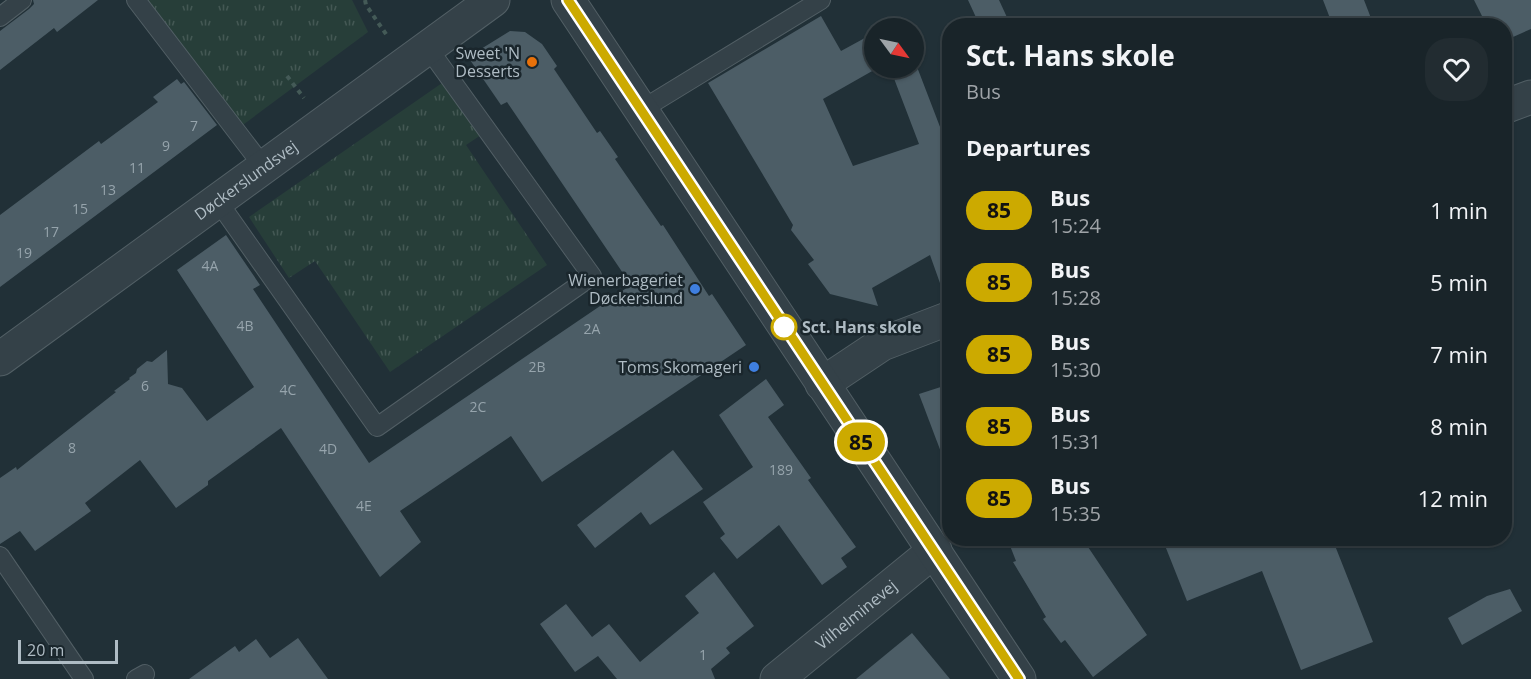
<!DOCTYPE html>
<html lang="en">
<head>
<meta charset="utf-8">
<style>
  :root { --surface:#192429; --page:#222c31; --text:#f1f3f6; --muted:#9fa4a8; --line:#374146 }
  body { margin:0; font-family:"Open Sans",sans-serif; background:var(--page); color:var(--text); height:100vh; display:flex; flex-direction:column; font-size:22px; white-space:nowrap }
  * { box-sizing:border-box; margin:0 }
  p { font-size:20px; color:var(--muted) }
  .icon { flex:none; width:33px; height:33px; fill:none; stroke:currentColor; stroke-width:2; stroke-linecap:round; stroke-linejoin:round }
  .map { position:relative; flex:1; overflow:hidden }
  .details { position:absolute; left:942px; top:18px; width:570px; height:528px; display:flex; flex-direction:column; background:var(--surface); border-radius:24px; box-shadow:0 2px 4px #0004,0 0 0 2px var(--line) }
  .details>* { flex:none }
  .badge { padding:0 12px; border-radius:20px; font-size:21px; line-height:39px }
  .needle { width:39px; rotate:123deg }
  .fabs { position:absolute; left:864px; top:18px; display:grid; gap:12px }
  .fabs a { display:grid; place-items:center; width:60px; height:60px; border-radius:50%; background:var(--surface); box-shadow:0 2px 4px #0004,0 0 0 2px var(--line); font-size:30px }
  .scale { position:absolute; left:18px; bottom:15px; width:100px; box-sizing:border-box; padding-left:6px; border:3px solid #afbcc4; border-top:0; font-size:16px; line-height:21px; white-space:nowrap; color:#afbcc4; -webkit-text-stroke:4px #1a262c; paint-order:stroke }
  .map>.badge { position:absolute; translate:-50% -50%; box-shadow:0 0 0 3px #fff }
  h2 { padding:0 24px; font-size:22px; line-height:54px }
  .round { display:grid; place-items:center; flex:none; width:63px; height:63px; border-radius:24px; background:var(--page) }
  .summary { display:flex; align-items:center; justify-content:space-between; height:102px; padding:0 24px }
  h1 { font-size:28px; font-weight:700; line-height:45px }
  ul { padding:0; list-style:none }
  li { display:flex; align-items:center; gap:18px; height:72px; padding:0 24px }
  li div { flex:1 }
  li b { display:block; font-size:22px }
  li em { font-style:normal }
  li .badge { min-width:66px; font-weight:700; text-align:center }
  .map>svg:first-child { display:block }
  .park { fill:url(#park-tufts) }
  .building { fill:#4c5d66 }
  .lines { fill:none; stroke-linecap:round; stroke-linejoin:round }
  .service-casing { stroke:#525f65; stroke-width:20 }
  .minor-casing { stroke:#525f65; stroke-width:35 }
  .tertiary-casing { stroke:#525f65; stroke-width:35 }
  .path { stroke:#445a57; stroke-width:4; stroke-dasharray:4.5 4.5; stroke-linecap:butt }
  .service { stroke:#344148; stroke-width:18 }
  .minor { stroke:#344148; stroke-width:33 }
  .tertiary { stroke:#344148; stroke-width:33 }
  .line-casing { stroke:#fff; stroke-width:14 }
  .line { stroke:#ca0; stroke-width:9 }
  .food-dot { fill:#e8710a; stroke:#1a262c; stroke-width:2 }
  .shop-dot { fill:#3f7fe0; stroke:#1a262c; stroke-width:2 }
  .stop-dot { fill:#fff; stroke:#ca0; stroke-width:3 }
  .labels { text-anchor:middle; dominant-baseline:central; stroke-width:5; stroke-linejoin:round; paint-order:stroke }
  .number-label { font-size:14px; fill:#96a4ac }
  .poi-label { font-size:16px; fill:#afbcc4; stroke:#1a262c; text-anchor:end }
  .street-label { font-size:16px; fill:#afbcc4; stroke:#1a262c }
  .stop-label { font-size:16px; font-weight:bold; fill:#afbcc4; stroke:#1a262c; text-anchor:start }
</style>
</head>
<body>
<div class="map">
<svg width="1531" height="679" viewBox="0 0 1531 679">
  <defs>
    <pattern id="park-tufts" width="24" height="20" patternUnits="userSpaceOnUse" patternTransform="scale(1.5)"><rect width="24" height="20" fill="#273e39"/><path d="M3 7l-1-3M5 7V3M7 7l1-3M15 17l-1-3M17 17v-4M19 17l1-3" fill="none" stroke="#445854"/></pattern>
  </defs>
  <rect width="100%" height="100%" fill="#213037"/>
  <g class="park">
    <polygon points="147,0 352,0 368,32 240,127"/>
    <polygon points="445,81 481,135 466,145 547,265 390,372 315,261 289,278 249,217"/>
  </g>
  <g class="building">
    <polygon points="33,0 98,0 57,32 54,28 0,70 0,31 29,9 34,4"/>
    <polygon points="968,0 999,0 1011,26 980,26"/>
    <polygon points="1323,0 1364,0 1374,26 1333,26"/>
    <polygon points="1474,0 1531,0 1531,29 1504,41 1504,26 1487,26"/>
    <polygon points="821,16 841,51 874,33 874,70 823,99 853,166 919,144 890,68 914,68 914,59 950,153 950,299 946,300 930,255 872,288 878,306 830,294 808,264 814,260 791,230 793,225 708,83"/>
    <polygon points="510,31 525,32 542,44 557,66 554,69 597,133 600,131 618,157 615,159 661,226 663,225 709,296 712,294 746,345 542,482 511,436 400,511 421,542 380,577 281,428 208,481 208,485 176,508 140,460 85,503 91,511 35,551 20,531 0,544 0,478 16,467 17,470 116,392 114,391 130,379 129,378 136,373 137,369 147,361 152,362 167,350 168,384 182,388 207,421 254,387 177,270 226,235 260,285 253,289 369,463 631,285 507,102 501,105 468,57"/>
    <polygon points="177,79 181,84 184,82 217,125 0,287 0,215 99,141 101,144 158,102 153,97"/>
    <polygon points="766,379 784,405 768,417 811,478 808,480 856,547 841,558 847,567 822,585 779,525 737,559 720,538 725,534 703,502 753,467 719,415"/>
    <polygon points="950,384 950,468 947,468 919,394"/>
    <polygon points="673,450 703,489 650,525 641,512 595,548 577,525"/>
    <polygon points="1007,538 1082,538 1147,635 1093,677 1065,640 1061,643 1043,619 1046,617 1013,562 1016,561"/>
    <polygon points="1162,538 1332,538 1373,642 1301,670 1262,571 1187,601"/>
    <polygon points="714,572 754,626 726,648 730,653 711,669 715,679 617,679 598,656 575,672 540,624 566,604 592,637 609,624 640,662 699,613 685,596"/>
    <polygon points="1510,589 1522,611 1462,645 1448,618 1487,596"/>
    <polygon points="912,633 950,679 856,679"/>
    <polygon points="298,638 328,679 189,679 235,646 239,652 256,639 270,658"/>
  </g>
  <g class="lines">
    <defs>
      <g id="service">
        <polyline points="136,0 263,166"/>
        <polyline points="0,17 22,0"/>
        <polyline points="641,110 821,0"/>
        <polyline points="217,200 377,427 592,276 428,48"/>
        <polyline points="0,556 84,679"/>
        <polyline points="136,679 145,674"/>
      </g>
      <g id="minor">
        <polyline points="1504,107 1531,97"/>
        <polyline points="822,384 882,344 950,318"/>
        <path id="s1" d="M777,679L935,550"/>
      </g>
      <g id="tertiary">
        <polyline points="568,0 1019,679"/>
        <path id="s2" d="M0,359L493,0"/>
      </g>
    </defs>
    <use href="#service" class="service-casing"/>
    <use href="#minor" class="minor-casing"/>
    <use href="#tertiary" class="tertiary-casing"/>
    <g class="path">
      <polyline points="365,0 366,5 388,37"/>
      <polyline points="287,76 304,98"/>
    </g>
    <use href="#service" class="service"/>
    <use href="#minor" class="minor"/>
    <use href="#tertiary" class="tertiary"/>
  </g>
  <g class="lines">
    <defs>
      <polyline id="line" points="568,0 1019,679"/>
    </defs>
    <use href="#line" class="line-casing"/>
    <use href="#line" class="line"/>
  </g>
  <circle class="food-dot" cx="532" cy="62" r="6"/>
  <g class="shop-dot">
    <circle cx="695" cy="289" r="6"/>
    <circle cx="754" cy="367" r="6"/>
  </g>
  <circle class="stop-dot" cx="784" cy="327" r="12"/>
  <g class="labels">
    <g class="number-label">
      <text x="194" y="125">7</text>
      <text x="166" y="145">9</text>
      <text x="137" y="167">11</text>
      <text x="108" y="189">13</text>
      <text x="80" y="208">15</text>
      <text x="51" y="231">17</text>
      <text x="24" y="252">19</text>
      <text x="210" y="265">4A</text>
      <text x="245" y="325">4B</text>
      <text x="592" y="328">2A</text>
      <text x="537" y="366">2B</text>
      <text x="145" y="385">6</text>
      <text x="288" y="389">4C</text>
      <text x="478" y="406">2C</text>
      <text x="72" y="447">8</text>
      <text x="328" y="448">4D</text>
      <text x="781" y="469">189</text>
      <text x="364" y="505">4E</text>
      <text x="703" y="654">1</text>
    </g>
    <g class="poi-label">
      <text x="520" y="53">Sweet 'N<tspan x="520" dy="18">Desserts</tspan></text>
      <text x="683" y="280">Wienerbageriet<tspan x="683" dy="18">Døckerslund</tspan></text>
      <text x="742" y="367">Toms Skomageri</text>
    </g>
    <g class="street-label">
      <text stroke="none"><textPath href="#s2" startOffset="304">Døckerslundsvej</textPath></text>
      <text stroke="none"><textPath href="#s1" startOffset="102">Vilhelminevej</textPath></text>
    </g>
    <g class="stop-label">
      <text x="802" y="327">Sct. Hans skole</text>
    </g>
  </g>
</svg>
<div class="fabs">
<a><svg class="needle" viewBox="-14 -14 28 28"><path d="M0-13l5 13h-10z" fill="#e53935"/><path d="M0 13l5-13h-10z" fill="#9fa4a8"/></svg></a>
</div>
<div class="scale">20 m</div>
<b class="badge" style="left:861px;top:442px;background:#ca0;color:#111">85</b>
<section class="details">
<div class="summary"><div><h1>Sct. Hans skole</h1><p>Bus</p></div><a class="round"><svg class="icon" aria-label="heart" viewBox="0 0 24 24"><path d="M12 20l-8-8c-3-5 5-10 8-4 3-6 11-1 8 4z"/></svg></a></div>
<h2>Departures</h2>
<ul>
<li><span class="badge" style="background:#ca0;color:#111">85</span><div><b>Bus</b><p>15:24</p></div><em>1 min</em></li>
<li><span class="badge" style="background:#ca0;color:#111">85</span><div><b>Bus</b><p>15:28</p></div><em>5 min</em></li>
<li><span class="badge" style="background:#ca0;color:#111">85</span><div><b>Bus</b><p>15:30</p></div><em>7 min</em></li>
<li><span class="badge" style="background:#ca0;color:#111">85</span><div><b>Bus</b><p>15:31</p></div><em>8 min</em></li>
<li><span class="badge" style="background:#ca0;color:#111">85</span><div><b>Bus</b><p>15:35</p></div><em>12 min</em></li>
</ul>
</section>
</div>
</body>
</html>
